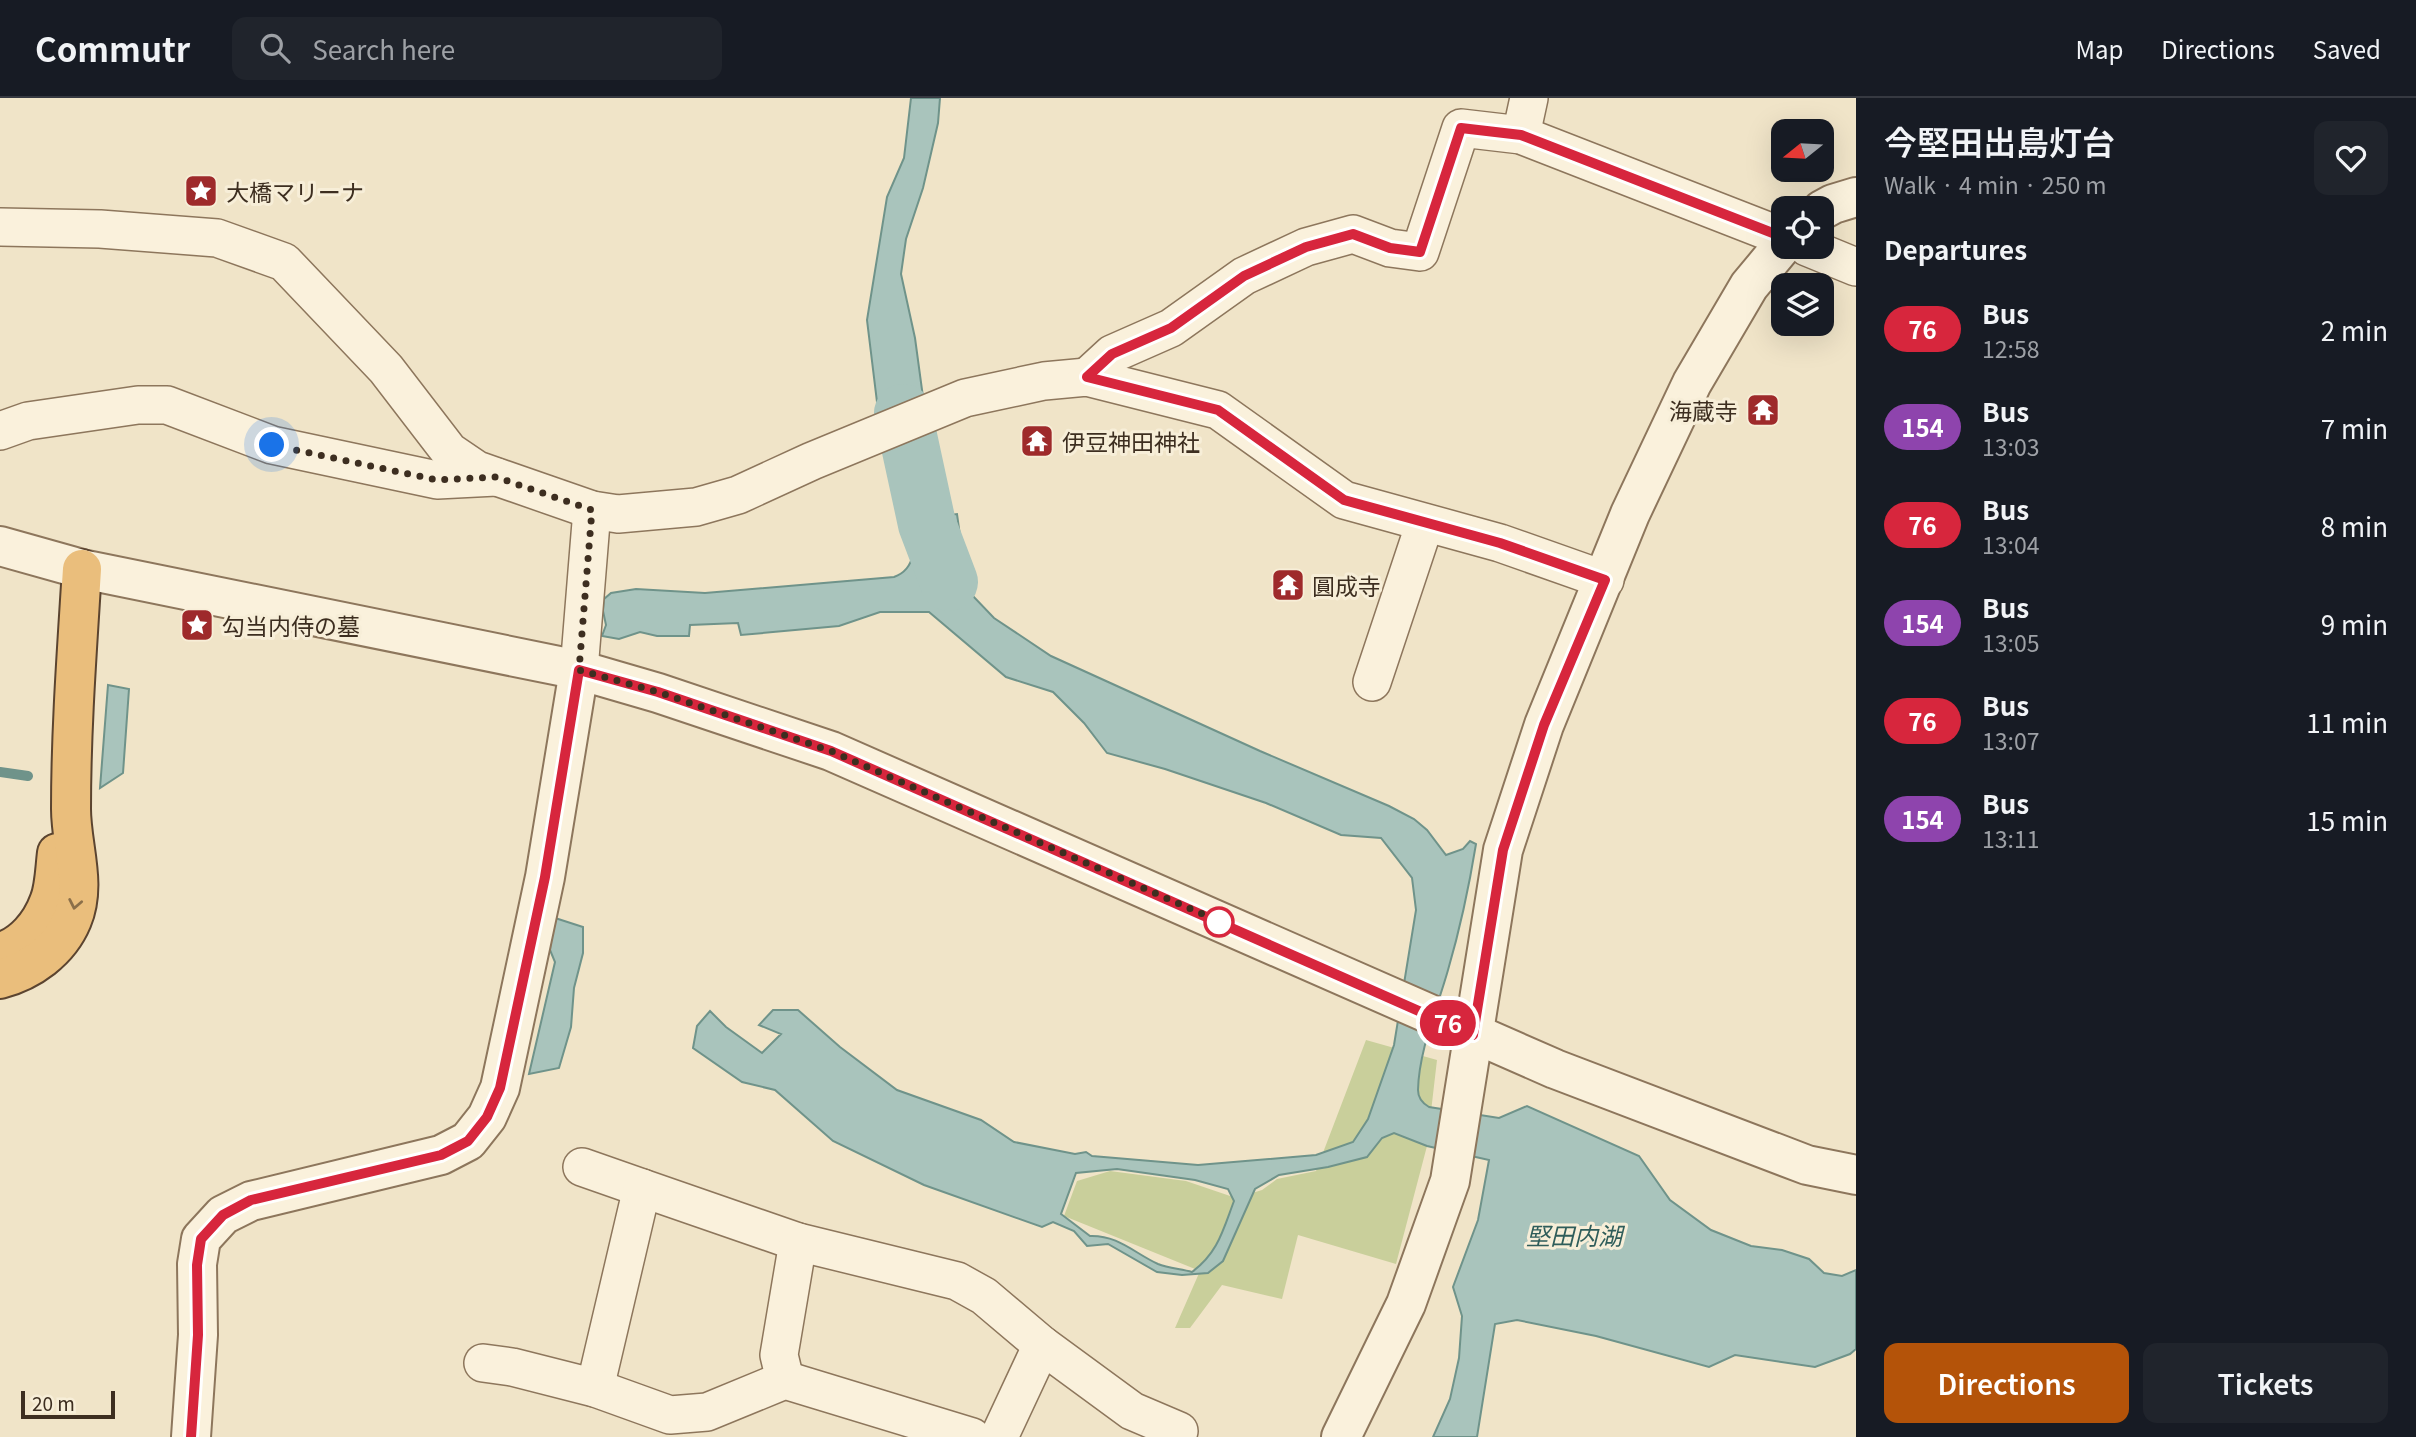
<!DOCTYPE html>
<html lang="en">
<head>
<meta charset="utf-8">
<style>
  :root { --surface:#171b24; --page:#20242c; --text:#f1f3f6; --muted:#9ea1a6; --line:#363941; --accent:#b45309 }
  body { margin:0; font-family:Georgia,"Noto Sans JP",serif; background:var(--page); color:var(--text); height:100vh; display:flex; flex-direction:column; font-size:26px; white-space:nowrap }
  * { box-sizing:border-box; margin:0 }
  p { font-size:23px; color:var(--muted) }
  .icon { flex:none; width:38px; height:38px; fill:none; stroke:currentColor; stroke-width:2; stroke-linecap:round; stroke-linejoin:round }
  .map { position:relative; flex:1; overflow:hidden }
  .sheet { display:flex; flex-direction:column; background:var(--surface); width:560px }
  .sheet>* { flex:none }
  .badge { padding:0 14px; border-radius:23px; font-size:24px; line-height:46px }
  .needle { width:46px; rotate:252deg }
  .buttons { position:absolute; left:1771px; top:21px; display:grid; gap:14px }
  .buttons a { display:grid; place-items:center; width:63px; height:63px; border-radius:14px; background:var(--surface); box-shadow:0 7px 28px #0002; font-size:35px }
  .scale { position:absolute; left:21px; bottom:18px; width:94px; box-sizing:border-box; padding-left:7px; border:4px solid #3d2e20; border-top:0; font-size:19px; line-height:24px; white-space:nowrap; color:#3d2e20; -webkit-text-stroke:5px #f7eed8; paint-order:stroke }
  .you { position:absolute; width:35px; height:35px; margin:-18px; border:5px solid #fff; border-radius:50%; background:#1a73e8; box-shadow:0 0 0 10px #1a73e833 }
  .map>.badge { position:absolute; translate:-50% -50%; box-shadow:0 0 0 4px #fff }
  h2 { padding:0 28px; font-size:26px; line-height:63px }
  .round { display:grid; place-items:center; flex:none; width:74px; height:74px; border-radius:14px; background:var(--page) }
  .headline { display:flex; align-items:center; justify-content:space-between; height:119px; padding:0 28px }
  h1 { font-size:33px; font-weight:600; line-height:52px }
  .primary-button { display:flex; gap:14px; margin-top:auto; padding:14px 28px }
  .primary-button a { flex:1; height:80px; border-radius:14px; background:var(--accent); color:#fff; font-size:28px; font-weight:600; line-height:80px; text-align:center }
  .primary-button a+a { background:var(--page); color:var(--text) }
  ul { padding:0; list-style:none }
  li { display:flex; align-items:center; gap:21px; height:98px; padding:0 28px }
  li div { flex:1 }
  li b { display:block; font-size:26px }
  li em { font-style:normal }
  li .badge { min-width:77px; font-weight:700; text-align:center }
  header { display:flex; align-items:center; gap:42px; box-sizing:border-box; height:98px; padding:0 35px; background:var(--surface); border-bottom:2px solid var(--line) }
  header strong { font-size:33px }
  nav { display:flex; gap:38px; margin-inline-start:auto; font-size:24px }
  .search { width:490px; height:63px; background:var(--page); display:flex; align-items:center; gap:18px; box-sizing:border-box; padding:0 24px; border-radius:14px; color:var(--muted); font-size:26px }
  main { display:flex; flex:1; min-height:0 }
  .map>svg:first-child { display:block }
  .park { fill:#c9cf9b }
  .water { fill:#a9c4bc; stroke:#6f938a; stroke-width:2; fill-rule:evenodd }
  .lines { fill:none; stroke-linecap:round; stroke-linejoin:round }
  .stream { stroke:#6f938a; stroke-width:10 }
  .river { stroke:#a9c4bc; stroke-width:58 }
  .minor-casing { stroke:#8d765c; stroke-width:40 }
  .tertiary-casing { stroke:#8d765c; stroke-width:42 }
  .trunk-casing { stroke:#5b4430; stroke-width:42 }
  .minor { stroke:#faf1dc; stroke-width:37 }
  .tertiary { stroke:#faf1dc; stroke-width:38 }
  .trunk { stroke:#eabe7c; stroke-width:38 }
  .oneway { stroke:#8b6f49 }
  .line-casing { stroke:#fff; stroke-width:16 }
  .line { stroke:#d7263d; stroke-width:10 }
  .walk { stroke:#3d2e20; stroke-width:7; stroke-dasharray:0 12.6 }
  .stop-dot { fill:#fff; stroke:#d7263d; stroke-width:3.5 }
  .labels { text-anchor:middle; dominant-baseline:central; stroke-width:6; stroke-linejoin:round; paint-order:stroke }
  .poi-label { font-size:23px; fill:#3d2e20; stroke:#f7eed8; text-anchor:start }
  .water-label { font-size:24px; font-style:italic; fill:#2f5d5a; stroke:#f7eed8 }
</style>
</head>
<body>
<header>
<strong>Commutr</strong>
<div class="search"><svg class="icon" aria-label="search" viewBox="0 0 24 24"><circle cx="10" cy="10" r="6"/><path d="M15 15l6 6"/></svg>Search here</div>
<nav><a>Map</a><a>Directions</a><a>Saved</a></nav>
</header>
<main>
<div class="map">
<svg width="1856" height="1339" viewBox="0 0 1856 1339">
  <rect width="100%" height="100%" fill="#f0e4c8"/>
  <polygon class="park" points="1366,942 1437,962 1427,1048 1396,1166 1298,1137 1282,1201 1222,1187 1190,1230 1175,1230 1200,1173 1064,1118 1077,1083 1110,1073 1186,1083 1236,1100 1262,1092 1277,1081 1316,1073"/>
  <g class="water">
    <polygon points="911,0 940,0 938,25 923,90 906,141 901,176 915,240 923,299 924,339 935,387 911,395 896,349 877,304 867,222 887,99 904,60"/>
    <path d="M943,403L949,417L957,416L966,481L971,496L994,520L1051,558L1260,653L1389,708L1414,721L1427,732L1446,757L1463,751L1470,743L1476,746C1469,789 1460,831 1448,872C1437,911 1419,952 1418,992C1418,1000 1422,1005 1429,1009L1499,1020L1527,1008L1639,1058L1670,1102L1711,1132L1751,1148L1782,1152L1809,1161L1824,1175L1842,1178L1856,1172V1251L1850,1256L1815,1269L1735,1257L1709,1269L1596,1238L1517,1222L1495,1226L1477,1339H1433L1450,1301L1459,1260L1462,1218L1453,1189L1478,1122L1489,1062L1427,1048L1394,1035L1382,1040L1367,1059L1328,1069L1279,1077L1255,1091L1223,1163L1208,1175L1182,1177L1157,1174L1108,1146L1087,1148L1074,1133L1053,1124L1042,1129L924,1087L833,1043L775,992L742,984L693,950L697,928L710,913L726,929L762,955L781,936L759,927L773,912H798L840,949L897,992L981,1022L1014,1044L1075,1056L1086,1054L1092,1058L1198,1067L1316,1057L1353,1044L1368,1021L1394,947L1416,812L1412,780L1381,740L1341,737L1266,705L1165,671L1107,655L1084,625L1053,594L1006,579L929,514H880L839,528L741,537L738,525L690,527L689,538H657L640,534L619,541L602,538L606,527L603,513L604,501L611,495L636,491L705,495L894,479C922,469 912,437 910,413ZM1117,1071L1195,1082L1228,1091L1234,1103C1223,1132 1218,1155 1192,1174C1181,1171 1168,1170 1158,1166C1134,1155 1118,1137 1090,1138L1061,1116L1076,1075Z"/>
    <polygon points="108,587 129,591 123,675 100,690"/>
    <polygon points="552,819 583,829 583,855 574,890 571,929 559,970 529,976 555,864 550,852"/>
  </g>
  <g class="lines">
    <polyline class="stream" points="0,674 28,678"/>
    <polyline class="river" points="903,315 927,426 949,484"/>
    <defs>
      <g id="minor">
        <polyline points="1521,37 1529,0"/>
        <polyline points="0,129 100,131 217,140 284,164 386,271 449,353 477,372 592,412 618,416 696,409 738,397 812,363 965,300 1044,283 1087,279 1218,312 1344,402 1500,445 1605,482"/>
        <polyline points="1807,149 1856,169"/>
        <polyline points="1087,279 1112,256 1171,230 1244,178 1306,149 1353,136 1390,150 1420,154 1461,30 1521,37 1783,139"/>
        <polyline points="0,333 28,323 138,307 167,307 272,347 437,382 496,379"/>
        <polyline points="579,572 592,412"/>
        <polyline points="1372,584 1425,425"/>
        <polyline points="582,1069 642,1090 595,1290"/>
        <polyline points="642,1090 798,1144 957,1183 984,1198 1042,1247 1132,1313 1179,1333"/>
        <polyline points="483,1265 512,1269 595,1290 670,1317 707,1314 785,1282 972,1339"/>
        <polyline points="785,1282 779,1257 798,1144"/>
        <polyline points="999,1339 1042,1247"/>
      </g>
      <g id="tertiary">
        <polyline points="1822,112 1833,106 1856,99"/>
        <polyline points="0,448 82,471 579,572 658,595 831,653 1555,971 1807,1067 1856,1077"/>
        <polyline points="191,1339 198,1237 197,1166 201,1141 223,1117 251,1103 441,1057 468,1043 487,1019 500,990 545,779 579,572"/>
        <polyline points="1341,1339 1406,1206 1450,1083 1503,752 1544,627 1630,416 1692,285 1749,188 1783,147"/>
      </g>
      <g id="trunk">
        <path d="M0,854C23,848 41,826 49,804C55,790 55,770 57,755"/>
        <path d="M0,881C30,873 59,853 72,822C87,786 71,748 71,711C71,631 77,551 82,471"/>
      </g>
    </defs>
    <use href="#minor" class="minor-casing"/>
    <use href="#tertiary" class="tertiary-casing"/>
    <use href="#trunk" class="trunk-casing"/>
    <use href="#minor" class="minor"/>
    <use href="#tertiary" class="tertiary"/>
    <use href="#trunk" class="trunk"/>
  </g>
  <defs><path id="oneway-chevron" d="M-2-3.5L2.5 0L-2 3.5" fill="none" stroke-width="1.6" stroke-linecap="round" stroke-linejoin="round" transform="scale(1.75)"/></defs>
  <use class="oneway" href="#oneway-chevron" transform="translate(75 806) rotate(101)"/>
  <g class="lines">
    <defs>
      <polyline id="line" points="191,1339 198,1237 197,1167 201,1141 223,1117 251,1102 441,1057 468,1043 487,1019 500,990 545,779 579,572 658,594 831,653 1473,937 1503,752 1544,627 1605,482 1500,445 1344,402 1218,312 1087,279 1112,256 1171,230 1244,178 1306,149 1353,136 1390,150 1420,154 1461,30 1521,37 1783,139"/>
    </defs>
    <use href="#line" class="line-casing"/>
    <use href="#line" class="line"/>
    <polyline class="walk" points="272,347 437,382 496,379 592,412 579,572 658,594 831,653 1223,825 1219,824"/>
  </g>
  <defs>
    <symbol id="sight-square" viewBox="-11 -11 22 22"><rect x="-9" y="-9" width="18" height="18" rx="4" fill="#9e2a2b" stroke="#f7eed8"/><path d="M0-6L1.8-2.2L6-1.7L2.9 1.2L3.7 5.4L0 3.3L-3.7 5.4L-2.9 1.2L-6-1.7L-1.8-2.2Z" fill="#fff"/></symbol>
    <symbol id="temple-square" viewBox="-11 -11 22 22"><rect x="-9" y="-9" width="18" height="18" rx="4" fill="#9e2a2b" stroke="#f7eed8"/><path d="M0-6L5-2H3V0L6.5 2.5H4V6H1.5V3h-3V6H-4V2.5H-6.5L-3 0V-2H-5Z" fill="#fff"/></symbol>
  </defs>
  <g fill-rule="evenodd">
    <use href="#sight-square" x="182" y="74" width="38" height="38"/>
    <use href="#temple-square" x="1744" y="293" width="38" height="38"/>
    <use href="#temple-square" x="1018" y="324" width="38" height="38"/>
    <use href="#temple-square" x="1269" y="468" width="38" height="38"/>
    <use href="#sight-square" x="178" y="508" width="38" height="38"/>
  </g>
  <circle class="stop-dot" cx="1219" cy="824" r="14"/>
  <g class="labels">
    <g class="poi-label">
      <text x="226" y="93">大橋マリーナ</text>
      <text x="1738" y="312" text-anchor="end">海蔵寺</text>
      <text x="1062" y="343">伊豆神田神社</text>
      <text x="1312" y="487">圓成寺</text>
      <text x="222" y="527">勾当内侍の墓</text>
    </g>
    <g class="water-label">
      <text x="1574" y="1136">堅田内湖</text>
    </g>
  </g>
</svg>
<div class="buttons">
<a><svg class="needle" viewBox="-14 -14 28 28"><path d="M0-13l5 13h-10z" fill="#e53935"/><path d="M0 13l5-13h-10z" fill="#9ea1a6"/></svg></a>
<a><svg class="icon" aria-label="locate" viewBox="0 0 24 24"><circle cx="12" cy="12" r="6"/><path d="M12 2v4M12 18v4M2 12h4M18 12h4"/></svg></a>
<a><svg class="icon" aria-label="layers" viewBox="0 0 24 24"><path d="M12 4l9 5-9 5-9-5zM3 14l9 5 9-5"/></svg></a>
</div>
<div class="scale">20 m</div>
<div class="you" style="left:272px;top:347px"></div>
<b class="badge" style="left:1448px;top:925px;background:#d7263d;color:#fff">76</b>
</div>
<section class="sheet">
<div class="headline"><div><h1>今堅田出島灯台</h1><p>Walk · 4 min · 250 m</p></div><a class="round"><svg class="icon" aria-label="heart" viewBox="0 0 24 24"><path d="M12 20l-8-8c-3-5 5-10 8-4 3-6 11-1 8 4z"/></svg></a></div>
<h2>Departures</h2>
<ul>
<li><span class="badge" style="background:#d7263d;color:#fff">76</span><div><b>Bus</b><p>12:58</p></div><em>2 min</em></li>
<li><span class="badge" style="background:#8e44ad;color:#fff">154</span><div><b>Bus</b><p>13:03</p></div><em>7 min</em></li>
<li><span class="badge" style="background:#d7263d;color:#fff">76</span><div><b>Bus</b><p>13:04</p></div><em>8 min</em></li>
<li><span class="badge" style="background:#8e44ad;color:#fff">154</span><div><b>Bus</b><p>13:05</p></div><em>9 min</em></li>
<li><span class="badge" style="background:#d7263d;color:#fff">76</span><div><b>Bus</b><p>13:07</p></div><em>11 min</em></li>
<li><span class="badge" style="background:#8e44ad;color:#fff">154</span><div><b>Bus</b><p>13:11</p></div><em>15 min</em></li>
</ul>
<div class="primary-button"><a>Directions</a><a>Tickets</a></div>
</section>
</main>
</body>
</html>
